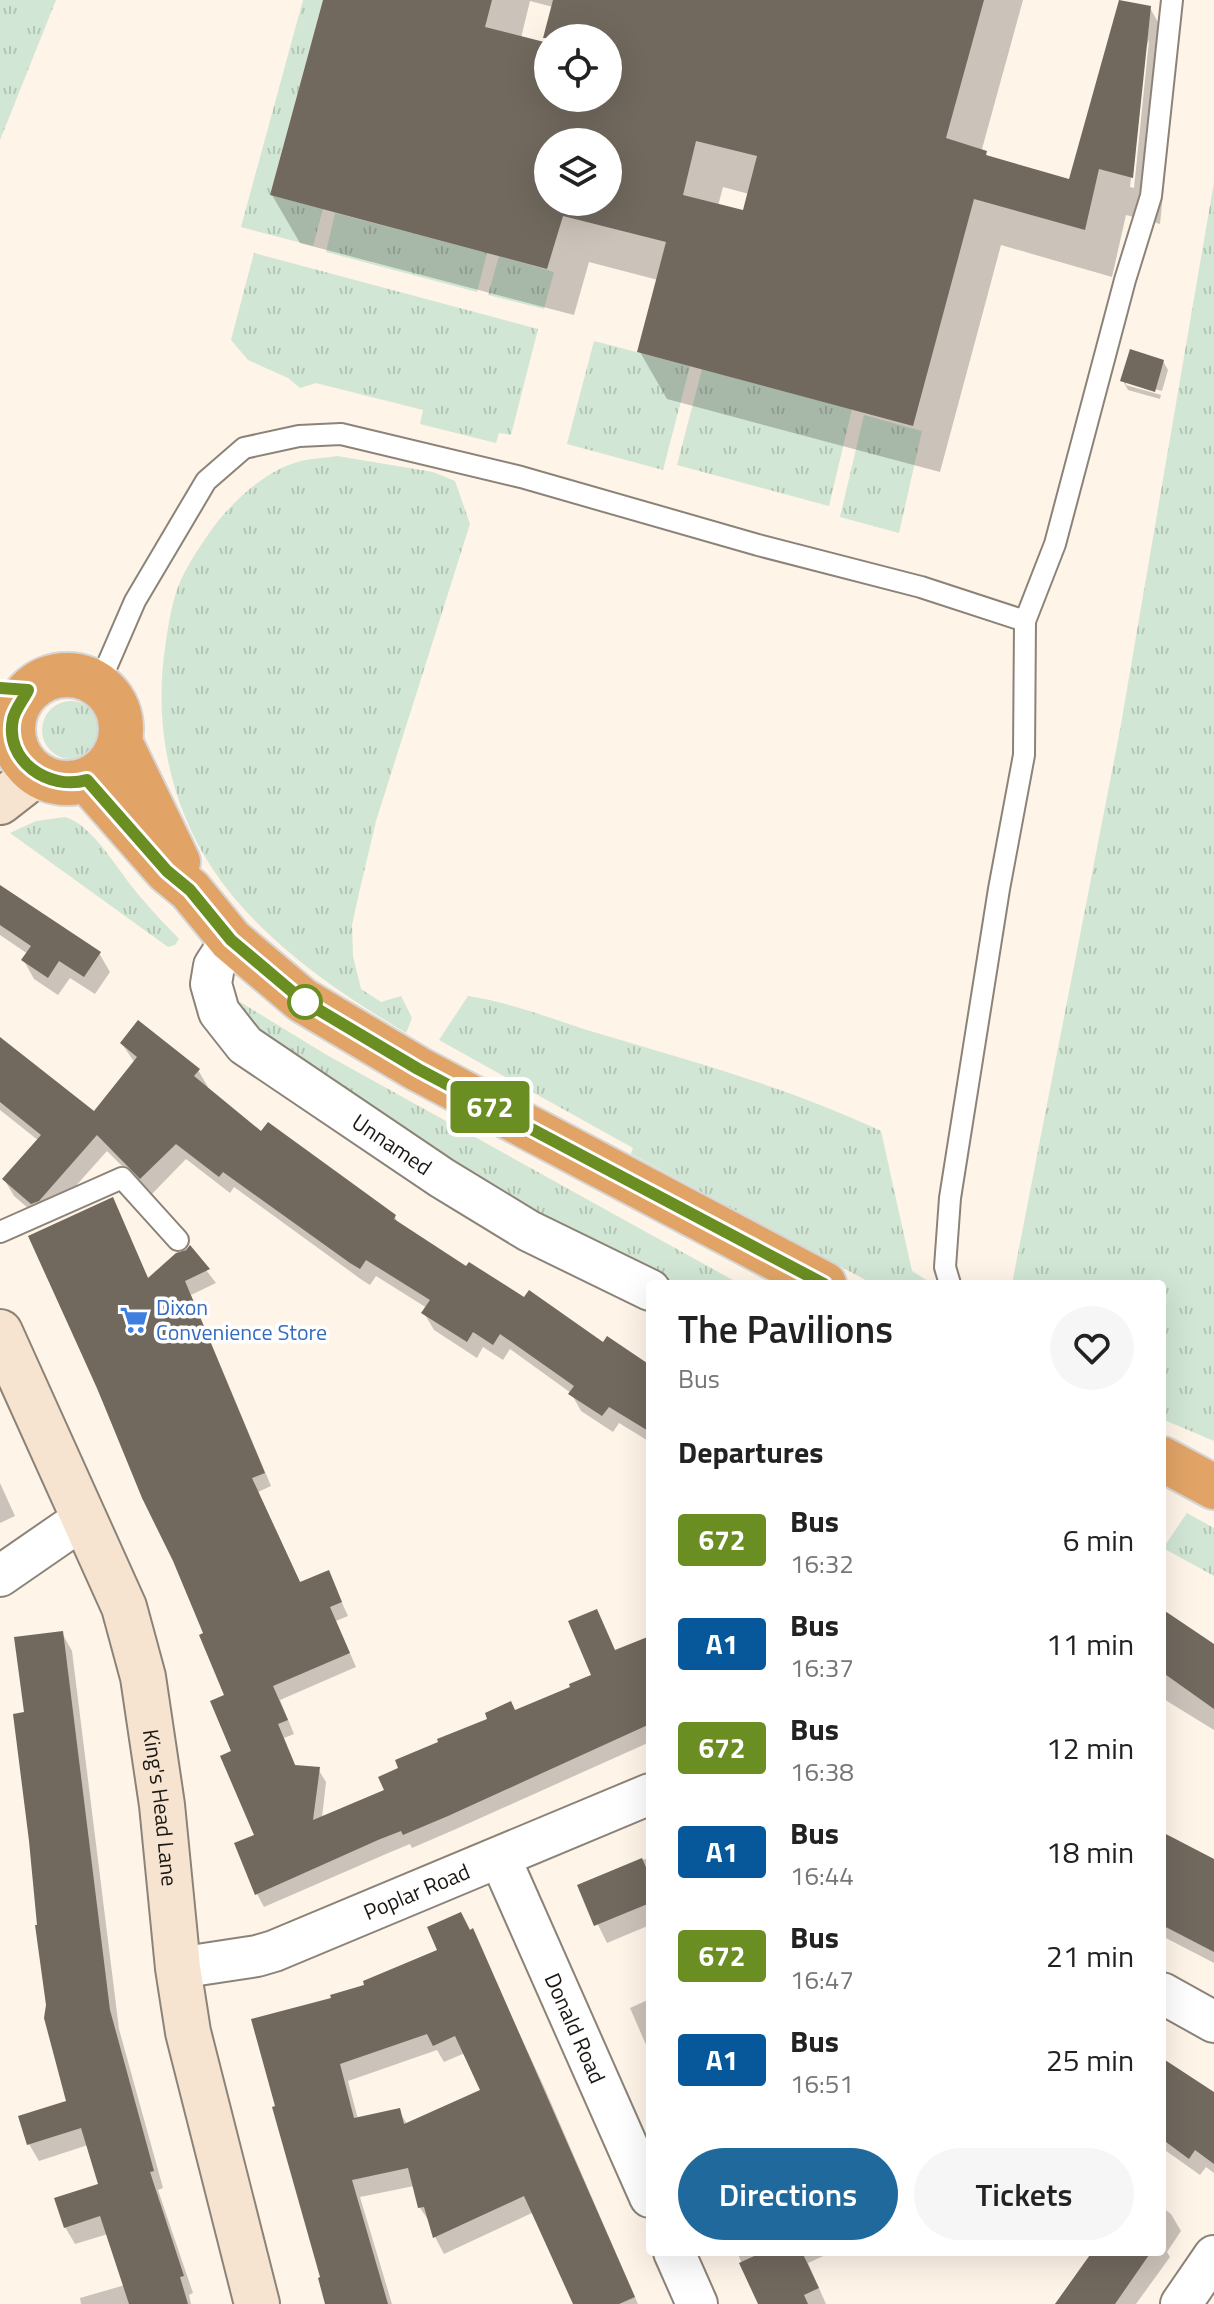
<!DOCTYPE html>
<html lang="en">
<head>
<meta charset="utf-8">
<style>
  :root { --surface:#fff; --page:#f6f6f6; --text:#222; --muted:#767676; --accent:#20699d }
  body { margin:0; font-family:"Titillium Web",sans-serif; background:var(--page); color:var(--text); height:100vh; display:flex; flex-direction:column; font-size:30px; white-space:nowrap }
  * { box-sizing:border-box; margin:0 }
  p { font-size:26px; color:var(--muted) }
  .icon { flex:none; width:44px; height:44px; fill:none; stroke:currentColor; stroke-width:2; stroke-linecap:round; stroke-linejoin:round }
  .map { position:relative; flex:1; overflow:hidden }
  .details { position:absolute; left:646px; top:1280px; width:520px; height:976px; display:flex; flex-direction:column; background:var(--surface); border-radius:8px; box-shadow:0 8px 32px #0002 }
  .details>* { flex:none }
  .badge { padding:0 16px; border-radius:6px; font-size:28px; line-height:52px }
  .buttons { position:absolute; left:534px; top:24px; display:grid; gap:16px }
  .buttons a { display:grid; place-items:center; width:88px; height:88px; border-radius:50%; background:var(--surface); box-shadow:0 8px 32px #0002; font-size:40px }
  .map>.badge { position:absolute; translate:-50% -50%; box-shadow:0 0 0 4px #fff }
  h2 { padding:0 32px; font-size:30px; line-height:72px }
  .round { display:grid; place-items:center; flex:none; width:84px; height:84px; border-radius:42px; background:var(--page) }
  .summary { display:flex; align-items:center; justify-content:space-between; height:136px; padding:0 32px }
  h1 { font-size:38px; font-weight:600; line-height:60px }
  .primary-button { display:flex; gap:16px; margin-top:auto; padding:16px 32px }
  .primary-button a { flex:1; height:92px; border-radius:48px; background:var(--accent); color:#fff; font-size:32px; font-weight:600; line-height:92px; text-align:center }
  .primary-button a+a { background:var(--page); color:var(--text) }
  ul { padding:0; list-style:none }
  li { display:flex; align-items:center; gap:24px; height:104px; padding:0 32px }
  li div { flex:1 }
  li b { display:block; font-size:30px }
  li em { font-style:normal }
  li .badge { min-width:88px; font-weight:700; text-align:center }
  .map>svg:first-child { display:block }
  .grass { fill:url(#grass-tufts) }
  .shadow { fill:#0003; fill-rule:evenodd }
  .building { fill:#71695e; fill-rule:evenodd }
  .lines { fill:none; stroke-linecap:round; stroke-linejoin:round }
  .lane-casing { stroke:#8c8378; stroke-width:24 }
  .street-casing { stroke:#8c8378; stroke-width:44 }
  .secondary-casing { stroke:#8c8378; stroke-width:48 }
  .highway-casing { stroke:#d6d5d5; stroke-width:48 }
  .lane { stroke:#fff; stroke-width:20 }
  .street { stroke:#fff; stroke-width:40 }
  .secondary { stroke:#f6e4d1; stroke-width:44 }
  .highway { stroke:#e1a466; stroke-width:44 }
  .line-casing { stroke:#fff; stroke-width:18 }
  .line { stroke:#6b8e23; stroke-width:12 }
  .stop-dot { fill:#fff; stroke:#6b8e23; stroke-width:4 }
  .labels { text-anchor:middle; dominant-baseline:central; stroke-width:7; stroke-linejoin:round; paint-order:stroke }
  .street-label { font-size:22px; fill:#1c1814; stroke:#fff }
  .shop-label { font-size:22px; fill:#366cbe; stroke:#fff; text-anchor:start }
</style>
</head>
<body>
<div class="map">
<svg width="1214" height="2304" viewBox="0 0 1214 2304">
  <defs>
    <pattern id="grass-tufts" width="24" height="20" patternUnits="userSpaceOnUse" patternTransform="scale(2)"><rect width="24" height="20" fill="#d1e6d4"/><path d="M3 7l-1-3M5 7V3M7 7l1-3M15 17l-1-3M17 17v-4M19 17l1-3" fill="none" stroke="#b3c5b5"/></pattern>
  </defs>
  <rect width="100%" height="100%" fill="#fef4e8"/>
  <g class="grass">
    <polygon points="0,0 56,0 0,140"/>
    <polygon points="303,0 323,0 270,195 323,209 313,246 241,227"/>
    <polygon points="1214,182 1214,1441 1162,1419 1162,1284 1012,1284 1120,730"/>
    <polygon points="335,213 487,253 477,292 326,252"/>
    <polygon points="254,253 538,329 511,435 499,433 496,443 420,424 423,410 316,383 300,388 288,378 248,360 231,340"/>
    <polygon points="499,256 554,272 544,309 488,295"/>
    <polygon points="594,341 690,366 663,470 567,444"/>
    <polygon points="702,369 852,409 829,506 677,465"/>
    <polygon points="864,415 922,431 899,533 840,517"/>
    <path d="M337,456L433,472L455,481L470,524L376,821L359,893L352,925L353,956L361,989L381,1002L401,996L412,1018L406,1033C334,990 259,939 212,868C168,800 153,721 166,641C169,622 172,601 180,582C189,562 202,543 215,525C235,499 268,469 301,461C313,458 326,458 337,456Z"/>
    <circle cx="71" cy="730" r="29"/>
    <path d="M65,817C92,824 119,872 137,893C150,909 165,924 179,939L175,945L168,947L10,833L36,821Z"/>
    <path d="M468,996C513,1003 554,1020 597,1033C694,1062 790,1088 881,1131L912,1271L933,1284H873L631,1154L633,1148L439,1040Z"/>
    <polygon points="237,1000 325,1054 740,1284 656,1284 528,1222 259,1042 234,1009"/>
    <polygon points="1187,1513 1214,1528 1214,1576 1163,1548"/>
  </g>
  <g class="shadow">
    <path d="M325,0H1023L982,149L989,158L1071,181L1150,8L1177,56L1160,224L1126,215L1112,277L1001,245L940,472L667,399L640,352L658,280L589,262L574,315L300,243L272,195ZM530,1L553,7L544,44L521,38ZM548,38H608V98H548ZM1149,40L1134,188L1130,187L1145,49ZM548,142H608V202H548ZM723,187L749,194L745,212L718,206Z"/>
    <polygon points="1163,361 1168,370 1162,391 1126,381 1126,385 1161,395 1160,399 1128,390 1123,381"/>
    <polygon points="0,887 99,953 110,972 95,994 70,978 58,995 34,979 24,961 28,954 0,935"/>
    <polygon points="0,1039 94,1114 135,1063 122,1044 198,1070 208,1087 206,1089 261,1134 395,1217 399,1225 467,1269 603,1345 650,1368 650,1442 619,1423 613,1432 581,1411 571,1393 510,1349 503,1360 483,1347 477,1358 434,1330 424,1313 427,1308 376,1276 370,1285 362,1280 234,1187 230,1193 186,1159 151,1195 107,1151 48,1217 42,1220 14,1196 4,1179 39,1141 0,1110"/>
    <polygon points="112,1200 149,1280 190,1249 216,1283 191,1295 271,1486 258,1492 301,1584 328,1572 348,1616 336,1621 356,1667 280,1700 294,1734 284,1738 296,1767 318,1769 326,1782 322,1818 387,1791 515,1712 573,1688 593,1676 616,1652 650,1638 650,1742 456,1829 412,1848 410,1844 386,1854 264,1907 257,1894 256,1836 233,1753 226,1696 206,1634 175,1560 144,1497 31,1237"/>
    <polygon points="0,1483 15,1516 0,1523"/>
    <polygon points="1162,1612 1214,1647 1214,1730 1162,1698"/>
    <polygon points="62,1633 72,1651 119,2029 163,2188 158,2190 193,2293 189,2295 191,2304 81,2304 80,2298 125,2285 108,2234 75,2244 65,2227 101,2185 88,2145 39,2161 29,2144 69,2102 48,2004 26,1714"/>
    <polygon points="1162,1834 1214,1886 1214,1963 1162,1936"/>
    <polygon points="650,1857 650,1925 607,1943 579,1886"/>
    <path d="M472,1931L545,2089L638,2304H575L534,2212L444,2254L435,2237L431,2224L420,2208L414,2186L360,2197L392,2304H327L333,1999L440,1951ZM437,2050L444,2062L465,2053L482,2091L407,2124L399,2111L358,2119L348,2081Z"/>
    <polygon points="650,1999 650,2054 630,2008"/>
    <polygon points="1162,2060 1214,2096 1214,2173 1206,2167 1200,2175 1162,2148"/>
    <polygon points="1162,2207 1171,2214 1181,2231 1167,2252 1170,2257 1136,2304 1055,2304 1093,2252 1162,2252"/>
    <polygon points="737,2252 832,2252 808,2263 826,2304 759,2304"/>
  </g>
  <g class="building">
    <path d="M323,0H492L485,27L548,43V98H608V38H543L553,0H984L946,138L987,151L986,155L1069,179L1119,0L1151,6L1133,178L1099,169L1085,230L974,199L913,426L637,352L666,242L563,216L547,269L270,195ZM696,141L757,156L743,210L683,195ZM548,142H608V202H548Z"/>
    <polygon points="1130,349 1164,360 1155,392 1120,381"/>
    <polygon points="0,885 101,952 84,977 59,961 48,978 21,960 31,946 0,925"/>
    <polygon points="138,1020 200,1069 194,1076 261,1131 268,1122 396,1215 394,1219 466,1266 469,1262 524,1297 529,1290 603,1342 607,1336 650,1365 650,1432 609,1407 602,1416 568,1394 574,1386 500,1334 493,1345 473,1332 467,1342 421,1313 430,1300 366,1260 360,1269 350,1263 223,1172 219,1177 176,1144 140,1179 97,1135 39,1201 31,1204 2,1179 41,1135 0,1102 0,1037 94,1111 137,1057 120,1043"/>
    <polygon points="113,1197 148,1278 176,1253 186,1250 190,1245 210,1269 185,1281 265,1473 252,1478 300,1582 329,1570 342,1602 330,1607 350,1653 273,1686 288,1720 278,1724 295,1765 320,1767 313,1820 384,1790 378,1777 398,1768 395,1760 438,1742 437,1739 487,1719 485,1713 511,1701 515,1710 570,1687 569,1684 591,1675 568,1621 597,1609 615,1650 650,1636 650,1724 448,1816 403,1835 401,1831 378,1840 255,1895 234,1843 254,1835 220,1756 231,1751 210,1701 224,1695 199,1635 203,1633 173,1561 142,1498 97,1388 28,1236"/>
    <polygon points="1162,1609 1214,1644 1214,1709 1162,1672"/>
    <polygon points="63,1631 110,2010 154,2171 150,2172 184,2276 180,2277 188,2304 129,2304 100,2216 64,2228 54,2198 98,2184 81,2128 27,2145 18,2116 66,2101 44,2018 46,2005 35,1925 37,1925 29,1841 13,1714 24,1712 14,1637"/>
    <polygon points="1162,1832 1214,1859 1214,1952 1162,1925"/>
    <polygon points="642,1858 650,1877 650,1903 594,1926 577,1885"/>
    <path d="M461,1912L470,1930L473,1928L635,2297L619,2304H573L524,2196L433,2238L424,2207L418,2208L408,2168L352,2180L388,2304H325L318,2278L320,2277L272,2107L275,2106L251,2019L331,1998L330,1995L364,1985L363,1981L437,1950L427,1927ZM427,2034L433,2046L455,2036L480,2090L404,2124L400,2108L354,2118L340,2064Z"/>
    <polygon points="1162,2058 1214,2092 1214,2164 1195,2150 1189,2159 1162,2139"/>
    <polygon points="763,2252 802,2252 819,2288 804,2295 808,2304 758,2304 739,2263"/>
    <polygon points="1092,2252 1151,2252 1115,2304 1055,2304"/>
  </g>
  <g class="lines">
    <defs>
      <g id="lane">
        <polyline points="99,684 135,601 206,481 244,448 299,436 341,434 521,477 758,545 921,587 1025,621 1055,544 1125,280 1151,196 1172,0"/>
        <polyline points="0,1232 122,1178 178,1240"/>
        <polyline points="950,1284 945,1267 950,1198 999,889 1024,755 1025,621"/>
      </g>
      <g id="street">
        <path id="s1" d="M231,940L214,966L211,984L219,1012L245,1045L442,1178L529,1231L650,1290"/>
        <polyline points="0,1576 84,1518"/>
        <path id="s2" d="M500,1858L650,2197"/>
        <path id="s3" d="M178,1968L257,1956L274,1951L650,1794"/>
        <polyline points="1162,1993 1214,2022"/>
        <polyline points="674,2252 697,2304"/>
        <polyline points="1181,2304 1214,2256"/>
      </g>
      <g id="secondary">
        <polyline points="0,802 36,774"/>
        <path id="s4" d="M0,1332L124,1607L143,1677L162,1805L178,1968L188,2032L257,2304"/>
      </g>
      <g id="highway">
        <circle cx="67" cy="729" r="54"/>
        <polyline points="120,742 178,862"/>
        <polyline points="87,780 167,871 190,890 231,940 302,1000 418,1069 824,1284"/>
        <polyline points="1162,1459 1214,1487"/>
      </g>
    </defs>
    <use href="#lane" class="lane-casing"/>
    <use href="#street" class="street-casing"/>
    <use href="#secondary" class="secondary-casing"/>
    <use href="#highway" class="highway-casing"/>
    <use href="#lane" class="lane"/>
    <use href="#street" class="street"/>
    <use href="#secondary" class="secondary"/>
    <use href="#highway" class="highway"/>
  </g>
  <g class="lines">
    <defs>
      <path id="line" d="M0,688L28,690C24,699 15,709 13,719C4,761 49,791 87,780L167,871L190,890L231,940L302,1000L418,1069L824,1284"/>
    </defs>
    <use href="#line" class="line-casing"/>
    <use href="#line" class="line"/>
  </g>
  <defs>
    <symbol id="supermarket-bare" viewBox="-9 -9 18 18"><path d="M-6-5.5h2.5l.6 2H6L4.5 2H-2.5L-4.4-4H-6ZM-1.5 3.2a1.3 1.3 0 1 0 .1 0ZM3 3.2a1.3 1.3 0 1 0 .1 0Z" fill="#3f7fe0" stroke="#fff" stroke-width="2.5" paint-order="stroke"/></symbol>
  </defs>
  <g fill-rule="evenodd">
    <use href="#supermarket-bare" x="114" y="1300" width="40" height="40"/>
  </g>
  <circle class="stop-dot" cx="305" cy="1002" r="16"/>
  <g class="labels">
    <g class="street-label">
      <text stroke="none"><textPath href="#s1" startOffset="298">Unnamed</textPath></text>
      <text stroke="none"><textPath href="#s4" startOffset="506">King's Head Lane</textPath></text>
      <text stroke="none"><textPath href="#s3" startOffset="252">Poplar Road</textPath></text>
      <text stroke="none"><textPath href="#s2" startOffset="186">Donald Road</textPath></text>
    </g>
    <g class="shop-label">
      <text x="156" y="1307">Dixon<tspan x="156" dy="25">Convenience Store</tspan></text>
    </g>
  </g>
</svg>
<div class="buttons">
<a><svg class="icon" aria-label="locate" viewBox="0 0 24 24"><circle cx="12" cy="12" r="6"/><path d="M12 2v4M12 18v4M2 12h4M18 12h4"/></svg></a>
<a><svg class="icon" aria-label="layers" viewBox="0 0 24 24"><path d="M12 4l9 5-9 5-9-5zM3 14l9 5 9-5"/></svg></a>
</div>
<b class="badge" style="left:490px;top:1107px;background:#6b8e23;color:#fff">672</b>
<section class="details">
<div class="summary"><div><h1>The Pavilions</h1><p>Bus</p></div><a class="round"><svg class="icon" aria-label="heart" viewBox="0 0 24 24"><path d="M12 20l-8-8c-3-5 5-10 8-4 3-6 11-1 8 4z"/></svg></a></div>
<h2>Departures</h2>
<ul>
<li><span class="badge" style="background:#6b8e23;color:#fff">672</span><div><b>Bus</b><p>16:32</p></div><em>6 min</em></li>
<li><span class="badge" style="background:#07589b;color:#fff">A1</span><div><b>Bus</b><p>16:37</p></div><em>11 min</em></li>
<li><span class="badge" style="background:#6b8e23;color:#fff">672</span><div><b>Bus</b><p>16:38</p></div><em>12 min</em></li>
<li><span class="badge" style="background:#07589b;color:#fff">A1</span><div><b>Bus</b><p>16:44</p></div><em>18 min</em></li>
<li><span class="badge" style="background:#6b8e23;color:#fff">672</span><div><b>Bus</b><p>16:47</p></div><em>21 min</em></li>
<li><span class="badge" style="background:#07589b;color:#fff">A1</span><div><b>Bus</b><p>16:51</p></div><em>25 min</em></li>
</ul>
<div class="primary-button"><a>Directions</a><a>Tickets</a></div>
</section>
</div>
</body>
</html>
